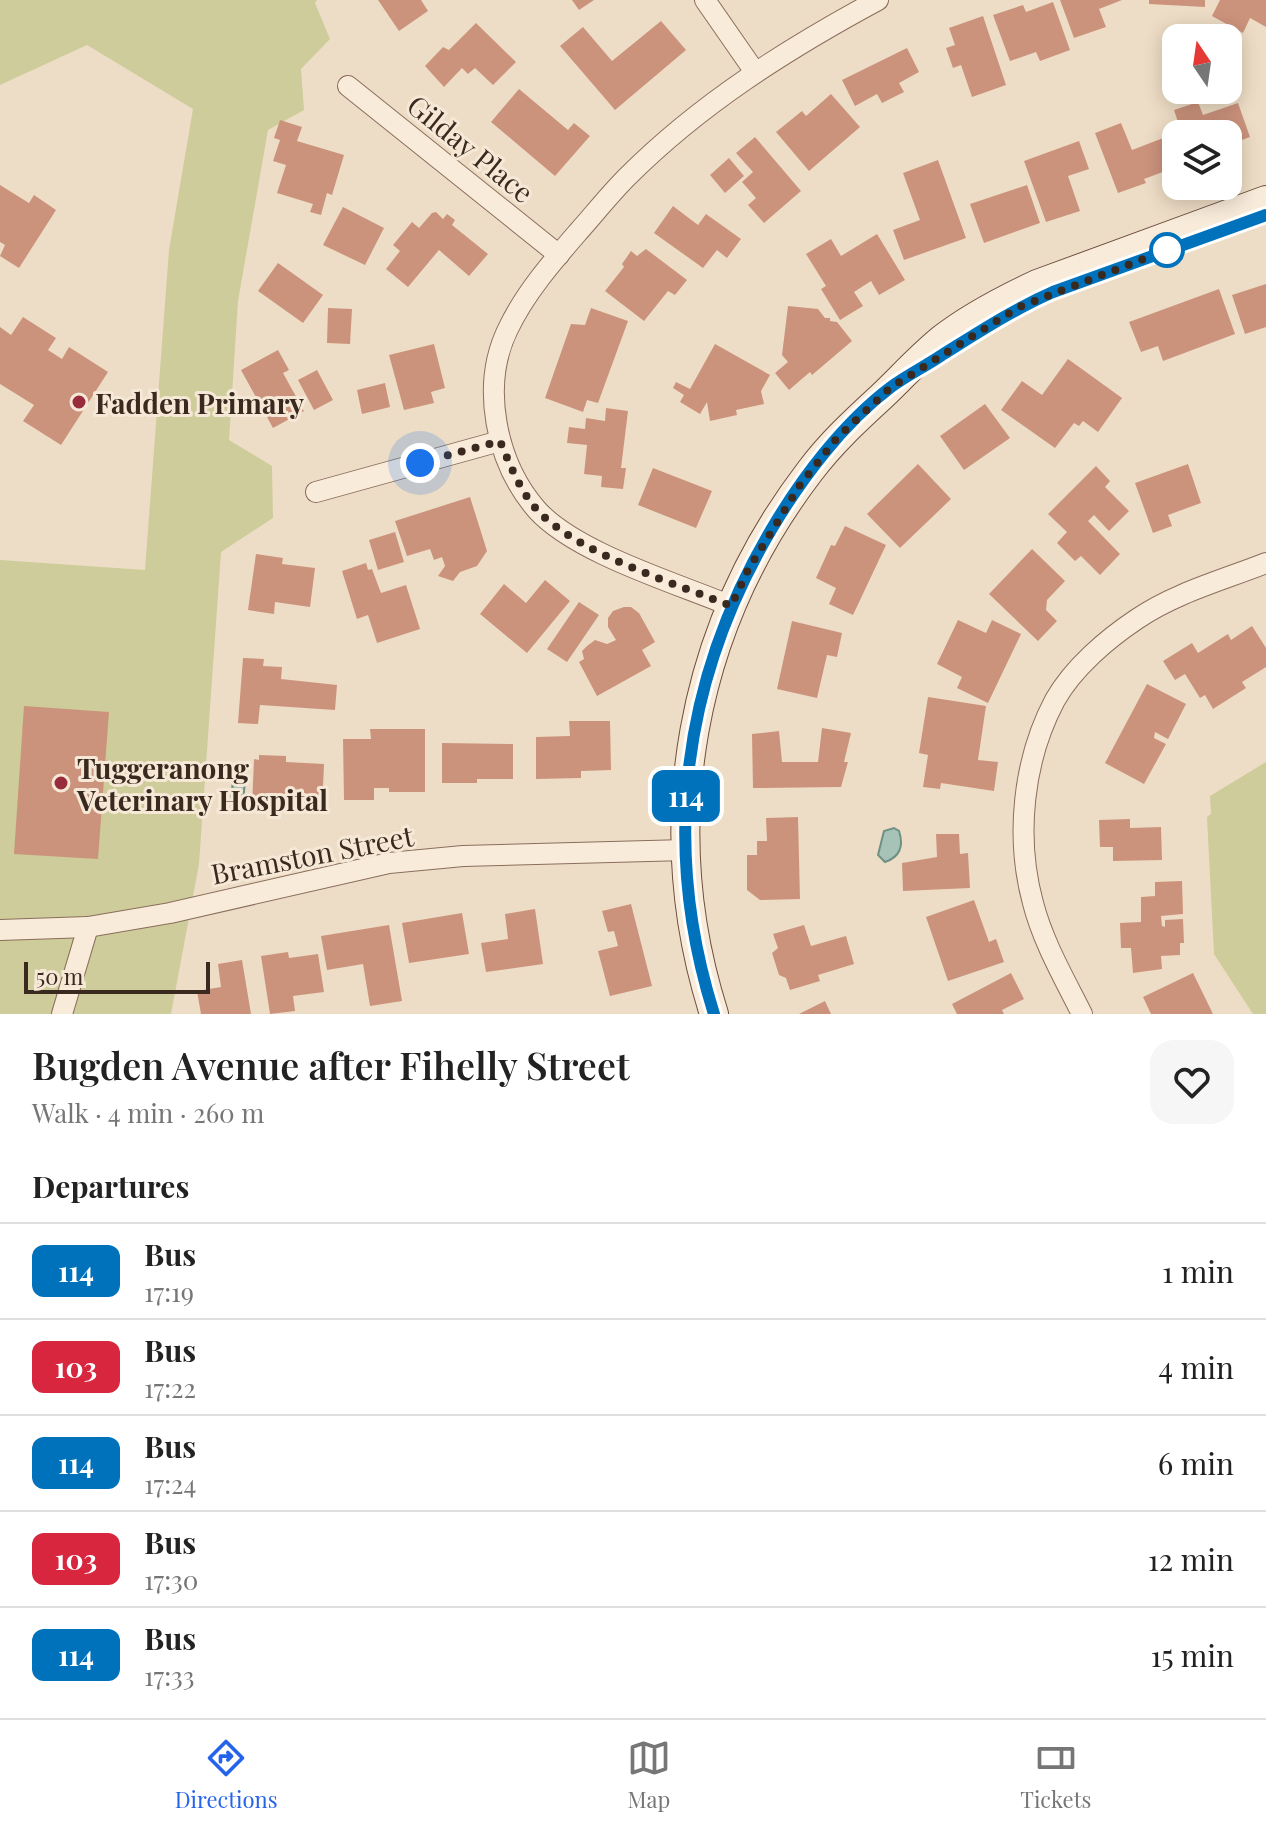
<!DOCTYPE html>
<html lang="en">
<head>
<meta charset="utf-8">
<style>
  :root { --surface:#fff; --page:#f6f6f6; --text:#222; --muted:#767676; --line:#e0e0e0; --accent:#2563eb }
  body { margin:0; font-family:"Playfair Display",serif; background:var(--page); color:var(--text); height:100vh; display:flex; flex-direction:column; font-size:30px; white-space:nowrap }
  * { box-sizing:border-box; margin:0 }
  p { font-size:26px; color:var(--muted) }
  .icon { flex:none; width:44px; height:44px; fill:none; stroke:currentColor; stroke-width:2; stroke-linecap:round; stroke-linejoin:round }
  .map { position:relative; height:1014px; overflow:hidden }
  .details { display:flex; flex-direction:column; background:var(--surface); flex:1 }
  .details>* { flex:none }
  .badge { padding:0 16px; border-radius:12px; font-size:28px; line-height:52px }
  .needle { width:52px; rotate:347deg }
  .controls { position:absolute; left:1162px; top:24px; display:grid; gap:16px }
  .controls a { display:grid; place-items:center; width:80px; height:80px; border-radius:16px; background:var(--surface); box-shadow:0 4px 20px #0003; font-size:40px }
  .scale { position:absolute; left:24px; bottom:20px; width:186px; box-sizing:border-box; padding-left:8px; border:4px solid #3a291f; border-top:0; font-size:22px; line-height:28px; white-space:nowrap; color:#3a291f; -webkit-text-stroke:6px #f6e8d6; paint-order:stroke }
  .you { position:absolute; width:40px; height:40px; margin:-20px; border:6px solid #fff; border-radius:50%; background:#1a73e8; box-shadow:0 0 0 12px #1a73e833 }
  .map>.badge { position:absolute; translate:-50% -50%; box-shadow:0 0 0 4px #fff }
  h2 { padding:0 32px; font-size:30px; line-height:72px }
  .round { display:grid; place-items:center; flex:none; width:84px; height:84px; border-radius:24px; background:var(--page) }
  .head { display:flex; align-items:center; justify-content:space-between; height:136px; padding:0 32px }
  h1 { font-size:38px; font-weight:600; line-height:60px }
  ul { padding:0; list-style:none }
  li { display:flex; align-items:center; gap:24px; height:96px; padding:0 32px; border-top:2px solid var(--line) }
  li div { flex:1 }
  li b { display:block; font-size:30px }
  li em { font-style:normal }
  li .badge { min-width:88px; font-weight:700; text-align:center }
  .tab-bar { display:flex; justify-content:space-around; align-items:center; height:112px; border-top:2px solid var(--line); background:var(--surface); font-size:22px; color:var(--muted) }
  .tab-bar a { display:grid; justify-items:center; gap:4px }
  .tab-bar .on { color:var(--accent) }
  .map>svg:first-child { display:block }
  .green { fill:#cdcc9a }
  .water { fill:#a7c2b7; stroke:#6e9183; stroke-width:2 }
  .building { fill:#cc937c }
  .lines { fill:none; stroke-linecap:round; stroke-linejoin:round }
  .street-casing { stroke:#8a6e5c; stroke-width:22 }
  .secondary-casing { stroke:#6c4f3f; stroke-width:30 }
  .street { stroke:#f9ebda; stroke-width:20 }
  .secondary { stroke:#f9ebda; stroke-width:28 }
  .line-casing { stroke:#fff; stroke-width:18 }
  .line { stroke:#0072bc; stroke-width:12 }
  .walk { stroke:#3a291f; stroke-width:8; stroke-dasharray:0 14.4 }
  .stop-dot { fill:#fff; stroke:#0072bc; stroke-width:4 }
  .poi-dot { fill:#992c3b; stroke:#f6e8d6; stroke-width:3 }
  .labels { text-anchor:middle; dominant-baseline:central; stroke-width:6; stroke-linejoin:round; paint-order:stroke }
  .street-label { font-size:28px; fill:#3a291f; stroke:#f6e8d6 }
  .poi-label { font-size:28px; font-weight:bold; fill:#3a291f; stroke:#f6e8d6; text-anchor:start }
</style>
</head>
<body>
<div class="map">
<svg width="1266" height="1014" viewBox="0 0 1266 1014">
  <rect width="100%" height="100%" fill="#eeddc6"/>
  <g class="green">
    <polygon points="0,0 317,0 315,3 330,39 301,69 304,110 268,130 238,301 229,440 272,466 273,518 221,552 199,864 171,1014 0,1014 0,560 145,570 169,250 193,109 87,45 0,85"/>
    <polygon points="1266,762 1266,1014 1253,1014 1214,954 1207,817 1211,814 1210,796"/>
  </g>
  <g class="water">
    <polygon points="236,767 246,772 243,801 231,797 233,781 231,773"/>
    <path d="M894,828L899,831C904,846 900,857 885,862L878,855L884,831Z"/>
  </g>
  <g class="building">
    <polygon points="378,0 421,0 428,11 399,31"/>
    <polygon points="572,0 594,0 579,10"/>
    <polygon points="1060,0 1122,0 1099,9 1106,27 1074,38"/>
    <polygon points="1149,0 1205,0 1205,7 1149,4"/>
    <polygon points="1220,0 1266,0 1266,27 1250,18 1243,33 1212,16"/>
    <polygon points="1053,2 1070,50 1040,61 1036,52 1010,61 993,15 1023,5 1026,12"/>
    <polygon points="983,16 1006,85 972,97 961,65 953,68 946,48 955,45 949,28"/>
    <polygon points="661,21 686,50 615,110 560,46 583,27 612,61"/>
    <polygon points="476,23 516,62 493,85 475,68 468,74 462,68 444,87 425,66 443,47 449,50"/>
    <polygon points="907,48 919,72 899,83 904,92 882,103 877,94 855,106 842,80"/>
    <polygon points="519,89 568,130 574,123 590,136 555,176 491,122"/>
    <polygon points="831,94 860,127 809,171 776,132 802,111 806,116"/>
    <polygon points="1198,102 1203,115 1238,103 1250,137 1228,145 1228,134 1182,134 1174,110"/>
    <polygon points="280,120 302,127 297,141 344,155 332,195 327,193 321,215 310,212 313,204 277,193 286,165 273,161 280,140 274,138"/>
    <polygon points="1121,123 1132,150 1171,135 1176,148 1176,167 1144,179 1146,183 1118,193 1095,133"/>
    <polygon points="755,137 801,191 764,223 748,205 756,198 742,182 753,172 736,153"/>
    <polygon points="1079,141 1089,169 1068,176 1080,211 1046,222 1024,161"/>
    <polygon points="729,158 744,176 725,193 710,175"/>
    <polygon points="938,160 966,238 904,260 893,230 920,220 903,173"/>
    <polygon points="0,185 29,203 34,195 56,210 19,268 0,256 5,245 0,242"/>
    <polygon points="1027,185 1040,223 984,243 970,204"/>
    <polygon points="673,206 698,225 706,214 741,239 727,258 717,250 703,268 654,233"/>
    <polygon points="343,207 384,228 365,265 323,245"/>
    <polygon points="436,212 443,219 447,214 455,220 452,225 488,254 469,276 439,250 408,287 386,269 400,251 393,245 412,222 419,228 432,213"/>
    <polygon points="877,234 905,280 879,295 871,281 854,292 863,306 840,320 821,289 826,286 806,254 831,239 841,256"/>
    <polygon points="646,249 687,280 675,295 668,291 644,321 605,291 624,267 622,264 631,251 637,256"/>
    <polygon points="278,263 323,295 303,323 258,291"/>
    <polygon points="1266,284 1266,327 1245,334 1232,295"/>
    <polygon points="1219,289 1235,334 1163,361 1158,346 1141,352 1129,322"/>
    <polygon points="788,306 818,309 825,318 830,318 830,321 837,322 852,341 812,375 810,372 789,390 775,373 788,362 782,355"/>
    <polygon points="328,308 352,309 350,344 327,343"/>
    <polygon points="591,308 628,321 598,403 587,400 583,412 545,398 571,324 585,325"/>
    <polygon points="23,317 56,338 48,350 62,359 69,347 108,372 61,445 23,421 34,405 0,384 0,327 11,335"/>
    <polygon points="434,344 445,388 431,392 434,403 404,410 389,355"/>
    <polygon points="715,344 770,375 761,391 764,404 736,410 737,415 710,421 707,402 700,414 680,402 684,395 673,388 676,382 690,389"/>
    <polygon points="278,350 289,370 283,373 304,411 273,428 241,370"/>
    <polygon points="1068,359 1122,398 1098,432 1083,421 1079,426 1074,423 1055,448 1001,410 1022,381 1042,395"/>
    <polygon points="317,370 333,400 314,410 298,380"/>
    <polygon points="385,383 390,407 362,414 357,390"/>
    <polygon points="985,404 1010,438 964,470 940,436"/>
    <polygon points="606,408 628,411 621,468 626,468 623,489 601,487 602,476 584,474 587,445 567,443 569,427 585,429 586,418 605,421"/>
    <polygon points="918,464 951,499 900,548 867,514"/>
    <polygon points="1188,464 1201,503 1168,515 1172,526 1153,533 1135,483"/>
    <polygon points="1096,466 1110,481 1105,487 1129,511 1109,531 1094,515 1088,521 1120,554 1100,575 1081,556 1075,561 1057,543 1067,532 1048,514"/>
    <polygon points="653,468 712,491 696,528 638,505"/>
    <polygon points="470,497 487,551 477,566 460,572 453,581 438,576 445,566 442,557 434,560 430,549 407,556 395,521"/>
    <polygon points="845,526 886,545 853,615 829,604 836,588 816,578 831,545 835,546"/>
    <polygon points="395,532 404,562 378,570 369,540"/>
    <polygon points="1032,549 1065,581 1047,600 1046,610 1057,621 1038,641 989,594"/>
    <polygon points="256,554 283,558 282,564 315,568 310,607 275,602 274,614 248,610"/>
    <polygon points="366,563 368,570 372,569 381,593 406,585 420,629 377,643 368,615 357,619 342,571"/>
    <polygon points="545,580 570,601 527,653 480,614 504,584 526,603"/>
    <polygon points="579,602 599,615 567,662 547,649"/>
    <polygon points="624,607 631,607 639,613 655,642 642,650 651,666 597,696 579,662 584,659 582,651 587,646 595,640 607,644 616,640 608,627 608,618 613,611"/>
    <polygon points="958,620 986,633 992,620 1021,634 988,703 957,688 962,677 937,664"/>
    <polygon points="792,621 842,633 837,657 827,655 817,698 777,689"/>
    <polygon points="1252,626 1266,648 1266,667 1242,682 1246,688 1213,709 1205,695 1200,698 1185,674 1175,680 1163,661 1192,643 1198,653 1228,634 1231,640"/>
    <polygon points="243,658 264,659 263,666 282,667 281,679 337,685 335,710 260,705 258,724 238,723"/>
    <polygon points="1147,684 1186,704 1168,739 1155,732 1154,738 1166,744 1144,784 1105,763"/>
    <polygon points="928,697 986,706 978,760 998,762 994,791 941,783 940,789 923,787 928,755 919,753"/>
    <polygon points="24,706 109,712 98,859 14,854"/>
    <polygon points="569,721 610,721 611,770 581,771 581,778 536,779 536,737 570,736"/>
    <polygon points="822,728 851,733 844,762 848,762 841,787 753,788 752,734 779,731 782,762 818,762"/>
    <polygon points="370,729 425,729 425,792 389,792 389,788 374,788 374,800 344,800 343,739 371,739"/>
    <polygon points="442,743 513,744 513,779 477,779 477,783 442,783"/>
    <polygon points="259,755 286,756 286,762 324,764 322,810 252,806 254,759 259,760"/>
    <polygon points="798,817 800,899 760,900 747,890 747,855 757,855 757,841 767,841 766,818"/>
    <polygon points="1130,819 1130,828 1161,827 1162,860 1113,861 1113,847 1100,847 1099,820"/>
    <polygon points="936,834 959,834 960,854 968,853 970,888 903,891 902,863 937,857"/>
    <polygon points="1182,881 1183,914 1161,916 1162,926 1165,927 1165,920 1183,919 1184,943 1180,943 1180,955 1161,956 1162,969 1133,973 1131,948 1121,948 1120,923 1141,922 1141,897 1155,896 1155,882"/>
    <polygon points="974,900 989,942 996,939 1004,962 948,981 926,917"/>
    <polygon points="631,904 652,986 610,996 598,951 618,946 614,931 608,932 602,911"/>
    <polygon points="535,909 543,964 486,972 481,943 508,939 505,914"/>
    <polygon points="462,913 469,954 409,963 402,923"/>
    <polygon points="389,925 402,1001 370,1006 363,964 327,970 321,936"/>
    <polygon points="804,925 811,946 846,936 854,964 818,975 820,981 790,990 786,978 779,975 772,953 778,948 773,934"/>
    <polygon points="288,952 289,958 318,954 324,992 293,996 295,1011 270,1014 261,956"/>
    <polygon points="242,960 251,1014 201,1014 197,991 221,987 218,964"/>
    <polygon points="1011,973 1024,999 1002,1010 1004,1014 957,1014 952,1004"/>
    <polygon points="1193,973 1213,1014 1151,1014 1143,997"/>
    <polygon points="825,1001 831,1014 799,1014"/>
  </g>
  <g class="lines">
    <defs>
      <g id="street">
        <polyline points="705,0 755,72"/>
        <polyline points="348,86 559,255"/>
        <polyline points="316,492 500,441"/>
        <path d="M731,606C676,583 576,553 537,510C496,463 480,386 508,329C525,293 553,261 579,231C595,213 610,194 627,177C700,104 787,49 878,0"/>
        <polyline points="0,930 88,927 170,913 389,863 463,856 686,850"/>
        <polyline points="62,1014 88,927"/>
        <path d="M1082,1014C1064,978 1043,942 1033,903C1015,837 1023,760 1055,700C1073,668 1107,639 1137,619C1175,593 1223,580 1266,563"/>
      </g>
      <path id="secondary" d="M714,1014C654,825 690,628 810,471C831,443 856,420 881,397C901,378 921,356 942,339C970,317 1005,299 1037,284L1266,200"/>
    </defs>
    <use href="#street" class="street-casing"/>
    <use href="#secondary" class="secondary-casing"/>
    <use href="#street" class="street"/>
    <use href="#secondary" class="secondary"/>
  </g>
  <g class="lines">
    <defs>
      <path id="line" d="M714,1014C661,846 682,681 771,530C801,479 843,423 891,387C907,375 926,366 942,355C979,332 1014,309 1053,292L1266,215"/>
    </defs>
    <use href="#line" class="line-casing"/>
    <use href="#line" class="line"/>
    <path class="walk" d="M420,463L500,441C510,465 520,491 538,511C579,554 674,583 731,606L748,570L800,485L837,438L890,388L1019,307L1167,250"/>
  </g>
  <circle class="stop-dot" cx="1167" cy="250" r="16"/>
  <g class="poi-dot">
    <circle cx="79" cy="402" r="8"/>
    <circle cx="61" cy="783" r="8"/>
  </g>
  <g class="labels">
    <g class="street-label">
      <text transform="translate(471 148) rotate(39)">Gilday Place</text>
      <text transform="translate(312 854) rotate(-11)">Bramston Street</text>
    </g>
    <g class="poi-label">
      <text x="95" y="402">Fadden Primary</text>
      <text x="77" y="767">Tuggeranong<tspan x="77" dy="32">Veterinary Hospital</tspan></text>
    </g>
  </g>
</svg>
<div class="controls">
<a><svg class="needle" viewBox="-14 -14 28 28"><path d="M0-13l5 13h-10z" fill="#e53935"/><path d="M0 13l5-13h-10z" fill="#767676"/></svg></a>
<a><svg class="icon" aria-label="layers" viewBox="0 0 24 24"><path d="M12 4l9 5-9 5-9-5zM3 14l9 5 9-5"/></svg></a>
</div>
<div class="scale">50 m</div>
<div class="you" style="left:420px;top:463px"></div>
<b class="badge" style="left:686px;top:796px;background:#0072bc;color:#fff">114</b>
</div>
<section class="details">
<div class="head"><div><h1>Bugden Avenue after Fihelly Street</h1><p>Walk · 4 min · 260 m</p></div><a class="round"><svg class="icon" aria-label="heart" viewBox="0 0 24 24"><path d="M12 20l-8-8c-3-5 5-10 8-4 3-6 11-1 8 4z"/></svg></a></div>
<h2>Departures</h2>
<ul>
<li><span class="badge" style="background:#0072bc;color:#fff">114</span><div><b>Bus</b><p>17:19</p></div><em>1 min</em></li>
<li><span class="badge" style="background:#d7263d;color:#fff">103</span><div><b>Bus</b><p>17:22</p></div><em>4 min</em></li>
<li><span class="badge" style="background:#0072bc;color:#fff">114</span><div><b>Bus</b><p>17:24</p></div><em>6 min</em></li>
<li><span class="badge" style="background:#d7263d;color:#fff">103</span><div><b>Bus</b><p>17:30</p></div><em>12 min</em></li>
<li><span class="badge" style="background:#0072bc;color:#fff">114</span><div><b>Bus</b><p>17:33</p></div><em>15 min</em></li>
</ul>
</section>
<nav class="tab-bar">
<a class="on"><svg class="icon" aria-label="directions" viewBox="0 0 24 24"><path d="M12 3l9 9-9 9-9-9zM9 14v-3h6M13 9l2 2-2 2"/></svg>Directions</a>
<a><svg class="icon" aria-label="map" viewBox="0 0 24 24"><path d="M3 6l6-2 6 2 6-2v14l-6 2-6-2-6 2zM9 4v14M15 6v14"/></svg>Map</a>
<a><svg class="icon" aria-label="tickets" viewBox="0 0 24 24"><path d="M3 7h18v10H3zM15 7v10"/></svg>Tickets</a>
</nav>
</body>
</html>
